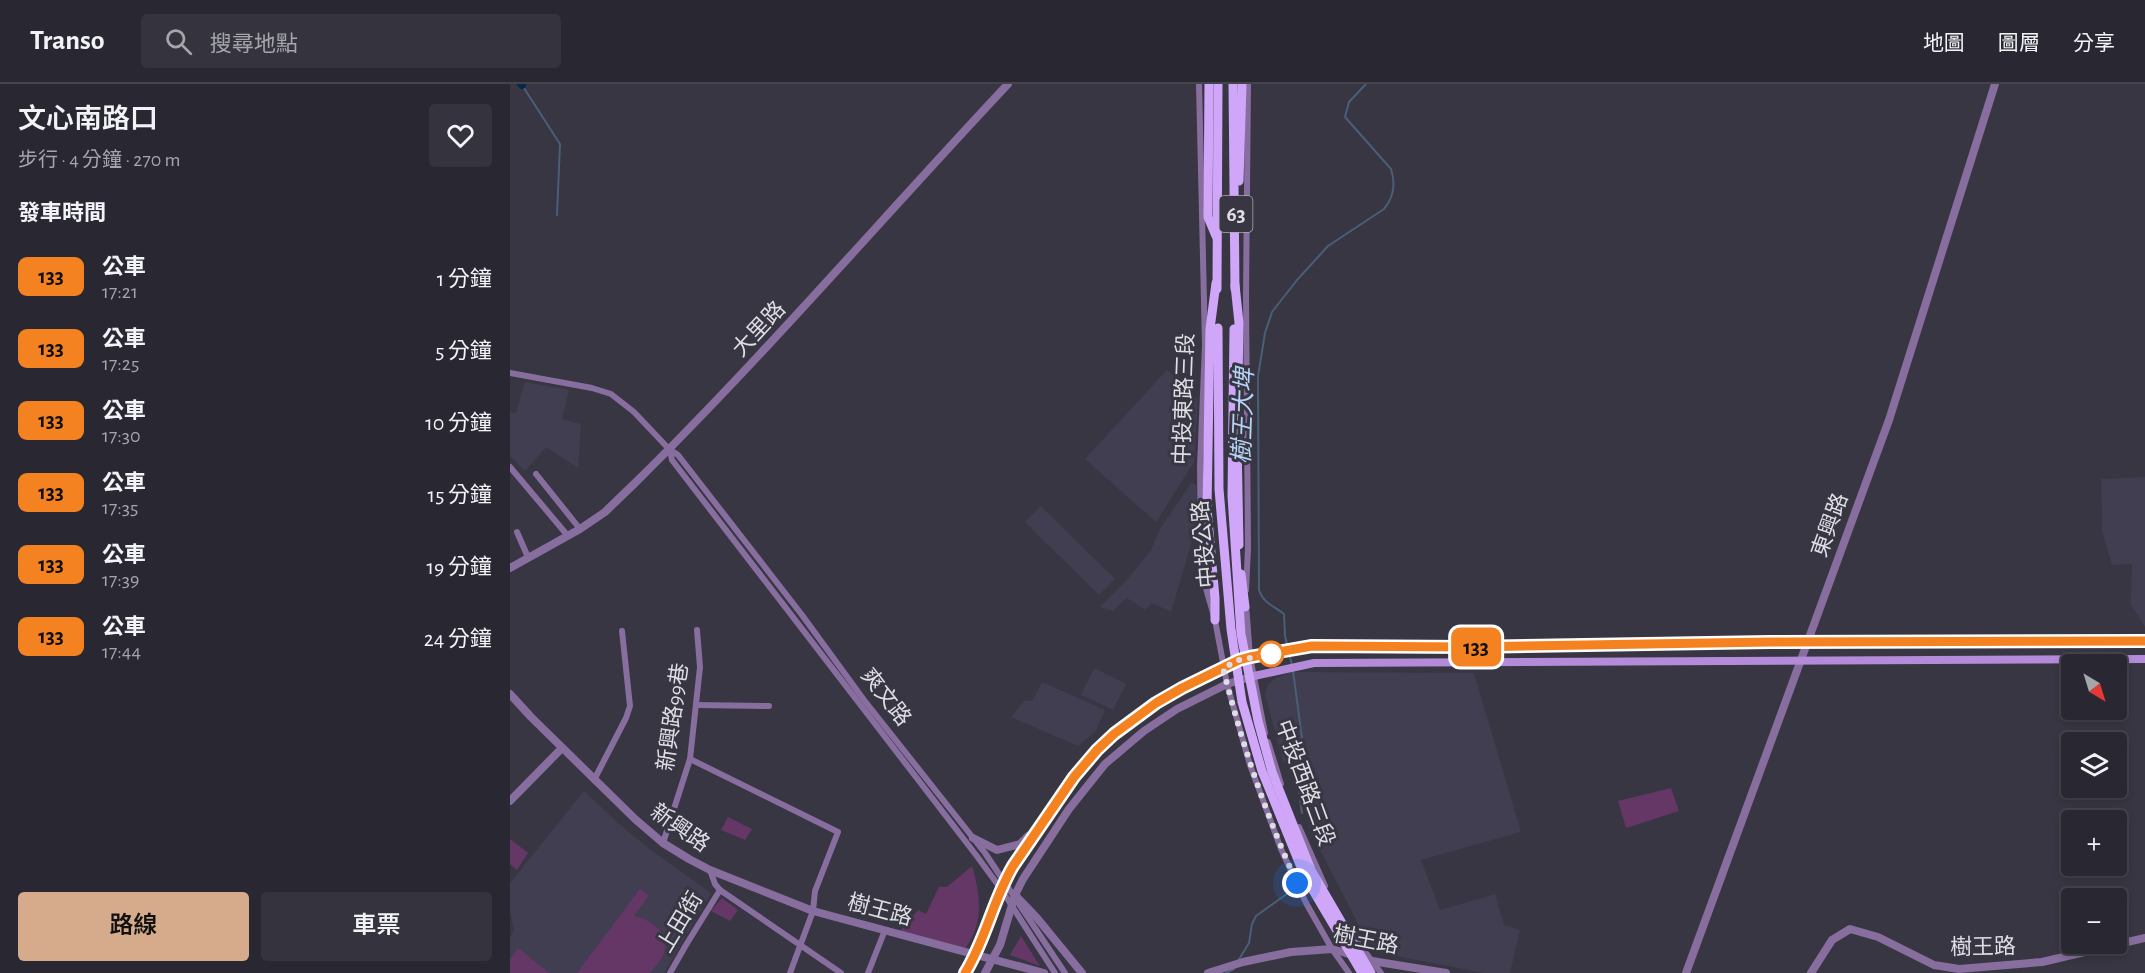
<!DOCTYPE html>
<html lang="zh-TW">
<head>
<meta charset="utf-8">
<style>
  :root { --surface:#292832; --page:#35343e; --text:#f1f3f6; --muted:#a5a6ac; --line:#45444d; --accent:#d6ab8b }
  body { margin:0; font-family:"Alegreya Sans","Noto Sans TC",sans-serif; background:var(--page); color:var(--text); height:100vh; display:flex; flex-direction:column; font-size:22px; white-space:nowrap }
  * { box-sizing:border-box; margin:0 }
  p { font-size:20px; color:var(--muted) }
  .icon { flex:none; width:33px; height:33px; fill:none; stroke:currentColor; stroke-width:2; stroke-linecap:round; stroke-linejoin:round }
  .map { position:relative; flex:1; overflow:hidden }
  .side { display:flex; flex-direction:column; background:var(--surface); width:510px }
  .side>* { flex:none }
  .badge { padding:0 12px; border-radius:9px; font-size:21px; line-height:39px }
  .needle { width:39px; rotate:142deg }
  .tools { position:absolute; left:1551px; top:570px; display:grid; gap:12px }
  .tools a { display:grid; place-items:center; width:66px; height:66px; border-radius:6px; background:var(--surface); box-shadow:0 3px 9px #0003,0 0 0 2px var(--line); font-size:30px }
  .you { position:absolute; width:30px; height:30px; margin:-15px; border:4px solid #fff; border-radius:50%; background:#1a73e8; box-shadow:0 0 0 9px #1a73e833 }
  .map>.badge { position:absolute; translate:-50% -50%; box-shadow:0 0 0 3px #fff }
  h2 { padding:0 18px; font-size:22px; line-height:54px }
  .round { display:grid; place-items:center; flex:none; width:63px; height:63px; border-radius:6px; background:var(--page) }
  .head { display:flex; align-items:center; justify-content:space-between; height:102px; padding:0 18px }
  h1 { font-size:28px; font-weight:600; line-height:45px }
  .cta { display:flex; gap:12px; margin-top:auto; padding:12px 18px }
  .cta a { flex:1; height:69px; border-radius:6px; background:var(--accent); color:#111; font-size:24px; font-weight:600; line-height:69px; text-align:center }
  .cta a+a { background:var(--page); color:var(--text) }
  ul { padding:0; list-style:none }
  li { display:flex; align-items:center; gap:18px; height:72px; padding:0 18px }
  li div { flex:1 }
  li b { display:block; font-size:22px }
  li em { font-style:normal }
  li .badge { min-width:66px; font-weight:700; text-align:center }
  header { display:flex; align-items:center; gap:36px; box-sizing:border-box; height:84px; padding:0 30px; background:var(--surface); border-bottom:2px solid var(--line) }
  header strong { font-size:28px }
  nav { display:flex; gap:33px; margin-inline-start:auto; font-size:21px }
  .search { width:420px; height:54px; background:var(--page); display:flex; align-items:center; gap:15px; box-sizing:border-box; padding:0 21px; border-radius:6px; color:var(--muted); font-size:22px }
  main { display:flex; flex:1; min-height:0 }
  .map>svg:first-child { display:block }
  .built { fill:#403e50 }
  .green { fill:#653767 }
  .lines { fill:none; stroke-linecap:round; stroke-linejoin:round }
  .stream { stroke:#495f77; stroke-width:2 }
  .canal { stroke:#092848; stroke-width:8 }
  .minor { stroke:#876e9f; stroke-width:6 }
  .tertiary { stroke:#876e9f; stroke-width:8 }
  .secondary { stroke:#b38bd9; stroke-width:8 }
  .primary { stroke:#d0a7f8; stroke-width:9 }
  .primary-bridge { stroke:#d0a7f8; stroke-width:9 }
  .line-casing { stroke:#fff; stroke-width:14 }
  .line { stroke:#f58220; stroke-width:9 }
  .walk { stroke:#dedee5; stroke-width:6; stroke-dasharray:0 10.8 }
  .stop-dot { fill:#fff; stroke:#f58220; stroke-width:3 }
  .labels { text-anchor:middle; dominant-baseline:central; stroke-width:6; stroke-linejoin:round; paint-order:stroke }
  .shield { fill:#373642; stroke:#acacb4; stroke-width:1.5 }
  .shield-label { font-size:21px; font-weight:bold; fill:#dedee5 }
  .street-label { font-size:22px; fill:#dedee5; stroke:#373642 }
  .water-label { font-size:24px; font-style:italic; fill:#b6d4f7; stroke:#373642 }
</style>
</head>
<body>
<header>
<strong>Transo</strong>
<div class="search"><svg class="icon" aria-label="search" viewBox="0 0 24 24"><circle cx="10" cy="10" r="6"/><path d="M15 15l6 6"/></svg>搜尋地點</div>
<nav><a>地圖</a><a>圖層</a><a>分享</a></nav>
</header>
<main>
<section class="side">
<div class="head"><div><h1>文心南路口</h1><p>步行 · 4 分鐘 · 270 m</p></div><a class="round"><svg class="icon" aria-label="heart" viewBox="0 0 24 24"><path d="M12 20l-8-8c-3-5 5-10 8-4 3-6 11-1 8 4z"/></svg></a></div>
<h2>發車時間</h2>
<ul>
<li><span class="badge" style="background:#f58220;color:#111">133</span><div><b>公車</b><p>17:21</p></div><em>1 分鐘</em></li>
<li><span class="badge" style="background:#f58220;color:#111">133</span><div><b>公車</b><p>17:25</p></div><em>5 分鐘</em></li>
<li><span class="badge" style="background:#f58220;color:#111">133</span><div><b>公車</b><p>17:30</p></div><em>10 分鐘</em></li>
<li><span class="badge" style="background:#f58220;color:#111">133</span><div><b>公車</b><p>17:35</p></div><em>15 分鐘</em></li>
<li><span class="badge" style="background:#f58220;color:#111">133</span><div><b>公車</b><p>17:39</p></div><em>19 分鐘</em></li>
<li><span class="badge" style="background:#f58220;color:#111">133</span><div><b>公車</b><p>17:44</p></div><em>24 分鐘</em></li>
</ul>
<div class="cta"><a>路線</a><a>車票</a></div>
</section>
<div class="map">
<svg width="1635" height="889" viewBox="0 0 1635 889">
  <rect width="100%" height="100%" fill="#373642"/>
  <g class="built">
    <polygon points="657,286 688,316 684,378 646,438 575,375"/>
    <polygon points="15,298 59,306 52,335 71,340 68,384 36,363 15,387 0,372 0,328 6,329"/>
    <polygon points="1635,393 1635,543 1621,521 1622,480 1602,481 1592,447 1591,395"/>
    <polygon points="681,399 687,401 686,443 661,528 642,519 635,526 617,514 603,527 590,523 615,498 641,466 650,445"/>
    <polygon points="531,422 605,495 589,511 515,438"/>
    <polygon points="584,584 616,600 603,626 571,611"/>
    <polygon points="782,588 964,589 1011,748 911,776 930,826 985,810 994,841 1010,846 1000,889 974,889 865,868 849,842 800,746 791,676 773,678 755,610 758,600 766,594"/>
    <polygon points="532,598 595,626 586,647 568,662 501,633 515,616 522,617"/>
    <polygon points="74,707 109,740 138,764 201,809 154,889 38,889 0,876 0,854 4,845 0,827 0,799"/>
  </g>
  <g class="green">
    <polygon points="1161,704 1169,727 1116,744 1108,717"/>
    <polygon points="218,733 242,745 235,756 211,746"/>
    <polygon points="0,755 18,769 7,786 0,780"/>
    <path d="M462,782C471,812 474,841 454,866L390,847L408,826L416,830L429,803H437Z"/>
    <path d="M130,805L139,811L124,832C140,835 160,849 154,869C152,876 144,883 140,889H67Z"/>
    <polygon points="212,814 228,826 220,837 201,827"/>
    <polygon points="511,852 530,882 500,871"/>
    <polygon points="8,864 39,889 0,889 0,876"/>
  </g>
  <g class="lines">
    <g class="stream">
      <polyline points="12,1 50,60 47,131"/>
      <path d="M778,564L775,552L774,530C764,522 753,519 749,506L748,292L755,249L762,228L787,196L818,162L874,125C884,113 886,100 881,85L835,33L839,18L856,0"/>
      <polyline points="779,569 782,581"/>
      <polyline points="783,587 792,654 785,682 792,729"/>
      <polyline points="728,877 739,859 742,840 746,832 781,807"/>
      <polyline points="716,889 724,885"/>
    </g>
    <polyline class="canal" points="11,0 12,1"/>
    <g class="minor">
      <polyline points="689,0 695,261 690,382 691,469 695,501 705,536 717,600 740,681 771,765 796,819 822,865 839,889"/>
      <polyline points="0,289 82,304 101,310 124,328 159,365 168,371 292,531 354,616 475,769 555,889"/>
      <polyline points="160,366 162,376 466,771 491,805 545,889"/>
      <polyline points="0,383 58,452"/>
      <polyline points="26,390 70,445"/>
      <polyline points="7,448 17,471 16,476"/>
      <polyline points="736,506 738,464 736,213 738,0"/>
      <polyline points="736,520 740,573 755,649"/>
      <polyline points="186,621 259,622"/>
      <polyline points="758,658 771,700"/>
      <polyline points="180,675 328,748 305,807 303,827 280,889"/>
      <polyline points="84,696 116,634 120,622 112,547"/>
      <polyline points="789,743 815,802"/>
      <polyline points="153,759 180,675 190,583 187,546"/>
      <polyline points="200,786 205,800 210,806 331,889"/>
      <polyline points="844,853 871,889"/>
      <polyline points="160,889 176,861 210,806"/>
      <polyline points="358,889 375,846"/>
    </g>
    <g class="tertiary">
      <path d="M0,484L70,445L95,428L124,400C254,272 373,133 498,0"/>
      <polyline points="0,610 21,633 125,735 153,759 179,775 200,786 303,827 534,889"/>
      <polyline points="0,717 52,664"/>
      <polyline points="463,754 487,766 510,760 518,752"/>
      <polyline points="505,811 527,834 572,889"/>
      <polyline points="455,889 471,860 494,796 526,746 564,693 587,666 646,619 713,584 740,573"/>
      <polyline points="475,889 490,861 505,811 513,795 559,725 595,680 634,647 667,625 717,600 734,595"/>
      <polyline points="698,889 733,878 781,868 822,865 862,877 936,889"/>
      <polyline points="1176,889 1379,336 1485,0"/>
      <polyline points="1301,889 1322,856 1340,845 1368,853 1424,881 1449,885 1532,878 1635,854"/>
    </g>
    <g class="secondary">
      <polyline points="740,573 802,562 960,563 1260,558 1635,557"/>
      <polyline points="744,592 804,579 1635,575"/>
    </g>
    <g class="primary">
      <polyline points="699,0 698,133 706,152"/>
      <polyline points="723,0 725,205"/>
      <polyline points="729,97 732,0"/>
      <polyline points="725,201 729,239 727,357 729,461"/>
      <polyline points="707,205 708,0"/>
      <polyline points="731,490 735,523"/>
      <polyline points="705,536 705,514 697,425 700,245 706,199"/>
    </g>
    <g class="primary-bridge">
      <polyline points="708,244 709,405 721,545 732,618 752,687 795,793 852,889"/>
      <polyline points="724,245 722,412 731,550 748,637 762,688 801,786 861,889"/>
    </g>
  </g>
  <g class="lines">
    <defs>
      <path id="line" d="M455,889C476,855 483,816 503,782L564,693L587,666L604,650L646,619L672,604L729,576L740,573L802,562L960,563L1260,558L1635,557"/>
    </defs>
    <use href="#line" class="line-casing"/>
    <use href="#line" class="line"/>
    <path class="walk" d="M761,570L729,576L713,584C731,657 755,729 787,799"/>
  </g>
  <circle class="stop-dot" cx="761" cy="570" r="12"/>
  <g class="labels">
    <rect class="shield" x="709.5" y="112" width="33" height="36" rx="4.5"/>
    <g class="shield-label">
      <text x="726" y="130">63</text>
    </g>
    <g class="street-label">
      <text transform="translate(249 245) rotate(-47)">大里路</text>
      <text transform="translate(674 315) rotate(-88)">中投東路三段</text>
      <text transform="translate(1320 441) rotate(-70)">東興路</text>
      <text transform="translate(694 460) rotate(-95)">中投公路</text>
      <text transform="translate(376 613) rotate(52)">爽文路</text>
      <text transform="translate(163 633) rotate(-82)">新興路99巷</text>
      <text transform="translate(795 699) rotate(70)">中投西路三段</text>
      <text transform="translate(170 744) rotate(35)">新興路</text>
      <text transform="translate(370 826) rotate(15)">樹王路</text>
      <text transform="translate(170 838) rotate(-59)">上田街</text>
      <text transform="translate(856 856) rotate(11)">樹王路</text>
      <text transform="translate(1473 863) rotate(-1)">樹王路</text>
    </g>
    <g class="water-label">
      <text transform="translate(734 332) rotate(-88)">樹王大埤</text>
    </g>
  </g>
</svg>
<div class="tools">
<a><svg class="needle" viewBox="-14 -14 28 28"><path d="M0-13l5 13h-10z" fill="#e53935"/><path d="M0 13l5-13h-10z" fill="#a5a6ac"/></svg></a>
<a><svg class="icon" aria-label="layers" viewBox="0 0 24 24"><path d="M12 4l9 5-9 5-9-5zM3 14l9 5 9-5"/></svg></a>
<a>+</a>
<a>−</a>
</div>
<div class="you" style="left:787px;top:799px"></div>
<b class="badge" style="left:966px;top:563px;background:#f58220;color:#111">133</b>
</div>
</main>
</body>
</html>
